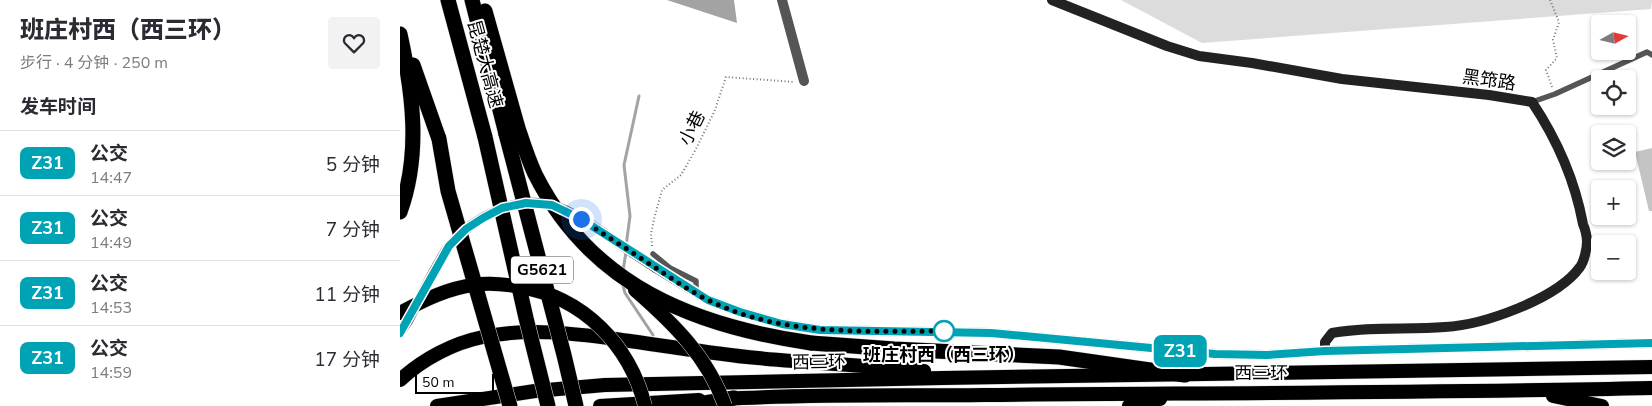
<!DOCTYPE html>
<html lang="zh">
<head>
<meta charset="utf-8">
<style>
  :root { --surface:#fff; --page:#f2f2f3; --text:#2b2b33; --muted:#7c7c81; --line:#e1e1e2 }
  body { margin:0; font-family:"Nunito Sans","Noto Sans SC",sans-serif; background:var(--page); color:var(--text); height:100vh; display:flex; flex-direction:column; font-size:19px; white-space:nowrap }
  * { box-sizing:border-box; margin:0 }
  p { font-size:16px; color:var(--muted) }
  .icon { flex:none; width:28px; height:28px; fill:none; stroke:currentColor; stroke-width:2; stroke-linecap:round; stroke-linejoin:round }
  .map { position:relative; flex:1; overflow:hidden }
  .panel { display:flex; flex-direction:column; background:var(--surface); width:400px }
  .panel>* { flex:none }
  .badge { padding:0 10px; border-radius:8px; font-size:18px; line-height:32px }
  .needle { width:32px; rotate:82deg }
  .controls { position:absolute; left:1191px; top:15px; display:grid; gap:10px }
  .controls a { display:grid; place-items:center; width:45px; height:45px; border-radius:5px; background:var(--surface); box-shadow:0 1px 4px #0004; font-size:25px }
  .scale { position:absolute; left:15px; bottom:12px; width:79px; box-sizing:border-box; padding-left:5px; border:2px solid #000; border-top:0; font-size:14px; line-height:18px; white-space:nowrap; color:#000; -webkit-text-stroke:4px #fff; paint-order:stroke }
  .you { position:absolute; width:25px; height:25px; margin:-12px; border:4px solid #fff; border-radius:50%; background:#1a73e8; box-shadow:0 0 0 8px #1a73e833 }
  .map>.badge { position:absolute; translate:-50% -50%; box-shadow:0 0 0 2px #fff }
  h2 { padding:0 20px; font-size:19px; line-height:45px }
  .round { display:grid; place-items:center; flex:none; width:52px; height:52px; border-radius:5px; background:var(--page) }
  .summary { display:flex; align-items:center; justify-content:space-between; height:85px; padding:0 20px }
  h1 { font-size:24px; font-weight:800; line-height:38px }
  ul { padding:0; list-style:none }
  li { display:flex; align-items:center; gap:15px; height:65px; padding:0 20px; border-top:1px solid var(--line) }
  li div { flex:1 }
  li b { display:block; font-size:19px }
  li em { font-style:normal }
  li .badge { min-width:55px; font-weight:700; text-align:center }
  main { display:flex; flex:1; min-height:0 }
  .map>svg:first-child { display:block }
  .green { fill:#dcdcdc }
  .water { fill:#a3a3a3 }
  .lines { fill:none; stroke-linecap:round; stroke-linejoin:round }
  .stream { stroke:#a3a3a3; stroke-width:3 }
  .building { fill:#c4c4c4 }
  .trunk-casing { stroke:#dbdbdb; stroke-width:15 }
  .motorway-casing { stroke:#dbdbdb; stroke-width:16 }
  .path { stroke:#777; stroke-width:2; stroke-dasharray:1 2.5; stroke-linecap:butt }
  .service { stroke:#555; stroke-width:5.5 }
  .minor { stroke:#555; stroke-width:10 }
  .secondary { stroke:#222; stroke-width:10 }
  .trunk { stroke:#000; stroke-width:14 }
  .motorway { stroke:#000; stroke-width:15 }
  .trunk-bridge-casing { stroke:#dbdbdb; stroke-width:15; stroke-linecap:butt }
  .motorway-bridge-casing { stroke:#dbdbdb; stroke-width:16; stroke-linecap:butt }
  .secondary-bridge { stroke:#222; stroke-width:10 }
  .trunk-bridge { stroke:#000; stroke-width:14 }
  .motorway-bridge { stroke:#000; stroke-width:15 }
  .line-casing { stroke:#fff; stroke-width:11 }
  .line { stroke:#00a3b4; stroke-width:8 }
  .walk { stroke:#000; stroke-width:5; stroke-dasharray:0 9 }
  .stop-dot { fill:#fff; stroke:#00a3b4; stroke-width:2.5 }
  .labels { text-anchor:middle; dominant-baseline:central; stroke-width:4; stroke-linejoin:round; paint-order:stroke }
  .shield { fill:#fff; stroke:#4c4c4c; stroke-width:1 }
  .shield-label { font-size:16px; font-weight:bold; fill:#000 }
  .street-label { font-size:18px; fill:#000; stroke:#fff }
  .stop-label { font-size:18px; font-weight:bold; fill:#000; stroke:#fff }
</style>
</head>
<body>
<main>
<section class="panel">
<div class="summary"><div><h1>班庄村西（西三环）</h1><p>步行 · 4 分钟 · 250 m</p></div><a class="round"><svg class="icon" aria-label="heart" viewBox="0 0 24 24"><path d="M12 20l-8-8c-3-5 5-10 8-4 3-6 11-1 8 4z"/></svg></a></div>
<h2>发车时间</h2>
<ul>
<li><span class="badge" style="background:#00a3b4;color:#fff">Z31</span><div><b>公交</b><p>14:47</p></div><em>5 分钟</em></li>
<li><span class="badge" style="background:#00a3b4;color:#fff">Z31</span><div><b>公交</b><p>14:49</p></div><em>7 分钟</em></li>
<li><span class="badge" style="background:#00a3b4;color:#fff">Z31</span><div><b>公交</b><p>14:53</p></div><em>11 分钟</em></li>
<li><span class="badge" style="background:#00a3b4;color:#fff">Z31</span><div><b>公交</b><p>14:59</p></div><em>17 分钟</em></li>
</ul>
</section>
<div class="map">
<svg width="1252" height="406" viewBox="0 0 1252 406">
  <rect width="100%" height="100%" fill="#fff"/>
  <polygon class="green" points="721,0 1252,0 1251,9 802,43"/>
  <polygon class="water" points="267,0 334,0 337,23"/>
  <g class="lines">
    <g class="stream">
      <polyline points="226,246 230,216 224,165 239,96"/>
      <polyline points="223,271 226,252"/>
      <polyline points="222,282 225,293 253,335"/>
    </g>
  </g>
  <polygon class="building" points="1252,148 1252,211 1249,211 1235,152"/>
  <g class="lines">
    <defs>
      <g id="trunk">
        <path d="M0,380C23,359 53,343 83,337C126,328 172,333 215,339C259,345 303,352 347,357C406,363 465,365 524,371"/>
        <polyline points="1153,396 1202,406"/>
        <path d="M323,399C410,394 497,396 584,395C807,393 1030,393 1252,388"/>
        <polyline points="37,406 135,391 205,385 543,378 1252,367"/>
        <polyline points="200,406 299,400"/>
        <polyline points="729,406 760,399"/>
      </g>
      <g id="motorway">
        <polyline points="48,0 85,137"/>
        <polyline points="72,0 106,134"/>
        <polyline points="85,11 118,128"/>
        <path d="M0,34C13,93 21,154 0,212"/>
        <polyline points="13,65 39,139"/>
        <polyline points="411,343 494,349 659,357 785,375"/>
        <polyline points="287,406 334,398"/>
      </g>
    </defs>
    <use href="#trunk" class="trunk-casing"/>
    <use href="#motorway" class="motorway-casing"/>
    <g class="path">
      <polyline points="1150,0 1159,22 1153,40 1157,58 1146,70 1152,87"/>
      <polyline points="252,246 251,234 254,219 262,190 281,175 296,149 315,110 326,77 394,82"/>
    </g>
    <g class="service">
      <polyline points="1132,102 1155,94 1247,52 1252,55"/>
      <polyline points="253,254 270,268 296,281 296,293"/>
    </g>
    <polyline class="minor" points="382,0 404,81"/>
    <g class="secondary">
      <path d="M652,0L767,46L799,56L852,63L942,79L1089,95L1132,102C1156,138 1175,181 1183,224C1185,229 1187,236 1187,242C1187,248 1184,262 1180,267C1157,299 1083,325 1045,327C1007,330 969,326 932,333L925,342V351"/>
      <polyline points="256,268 308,300 340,312 382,324 420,330 591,333 815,354 867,355 925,351 1252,343"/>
      <path d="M0,333L8,321C18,302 27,283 38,264C42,258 45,250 50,245C74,217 114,196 151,205C176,211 211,239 233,253"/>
    </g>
    <use href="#trunk" class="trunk"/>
    <use href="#motorway" class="motorway"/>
    <defs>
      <g id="trunk-bridge">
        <path d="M235,290C273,323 308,357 325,406"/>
        <path d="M0,313C24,300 48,288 74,285C90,282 105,284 120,287C183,297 230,345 245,406"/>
      </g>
      <g id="motorway-bridge">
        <path d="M118,128C123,143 128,159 135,174C191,286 294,326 411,343"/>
        <polyline points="106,134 164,355 176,406"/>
        <polyline points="85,137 126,318 148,406"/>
        <polyline points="39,139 48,191 110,406"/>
      </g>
    </defs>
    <use href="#trunk-bridge" class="trunk-bridge-casing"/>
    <use href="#motorway-bridge" class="motorway-bridge-casing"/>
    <polyline class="secondary-bridge" points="233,253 256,268"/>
    <use href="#trunk-bridge" class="trunk-bridge"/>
    <use href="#motorway-bridge" class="motorway-bridge"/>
  </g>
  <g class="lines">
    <defs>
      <polyline id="line" points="0,333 49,246 66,229 83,218 102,208 126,203 152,205 181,219 308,300 340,312 382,324 420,330 591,333 815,354 867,355 925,351 1252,343"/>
    </defs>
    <use href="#line" class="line-casing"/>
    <use href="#line" class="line"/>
    <path class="walk" d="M181,219C203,234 226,248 248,263C267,275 286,289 306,299C380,337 466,331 546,331H544"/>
  </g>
  <circle class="stop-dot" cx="544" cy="331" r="10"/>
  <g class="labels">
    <rect class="shield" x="111" y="256.5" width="62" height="27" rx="4"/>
    <g class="shield-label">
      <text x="142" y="270">G5621</text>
    </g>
    <g class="street-label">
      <text transform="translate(85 64) rotate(75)">昆楚大高速</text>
      <text transform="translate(1089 80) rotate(8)">黑筇路</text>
      <text transform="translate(292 128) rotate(-63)">小巷</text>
      <text transform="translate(419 362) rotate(-1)">西三环</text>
      <text x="861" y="373">西三环</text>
    </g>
    <g class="stop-label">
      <text x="544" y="355">班庄村西（西三环）</text>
    </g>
  </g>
</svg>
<div class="controls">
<a><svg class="needle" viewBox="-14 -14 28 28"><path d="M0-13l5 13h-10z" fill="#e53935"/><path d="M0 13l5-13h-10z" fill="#7c7c81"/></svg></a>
<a><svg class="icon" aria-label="locate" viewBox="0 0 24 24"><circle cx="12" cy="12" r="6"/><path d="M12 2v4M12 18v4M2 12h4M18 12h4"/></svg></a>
<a><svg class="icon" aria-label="layers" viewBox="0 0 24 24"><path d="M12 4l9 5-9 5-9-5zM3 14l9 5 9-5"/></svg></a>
<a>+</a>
<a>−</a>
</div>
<div class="scale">50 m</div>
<div class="you" style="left:181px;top:219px"></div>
<b class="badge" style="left:780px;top:351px;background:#00a3b4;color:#fff">Z31</b>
</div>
</main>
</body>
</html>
